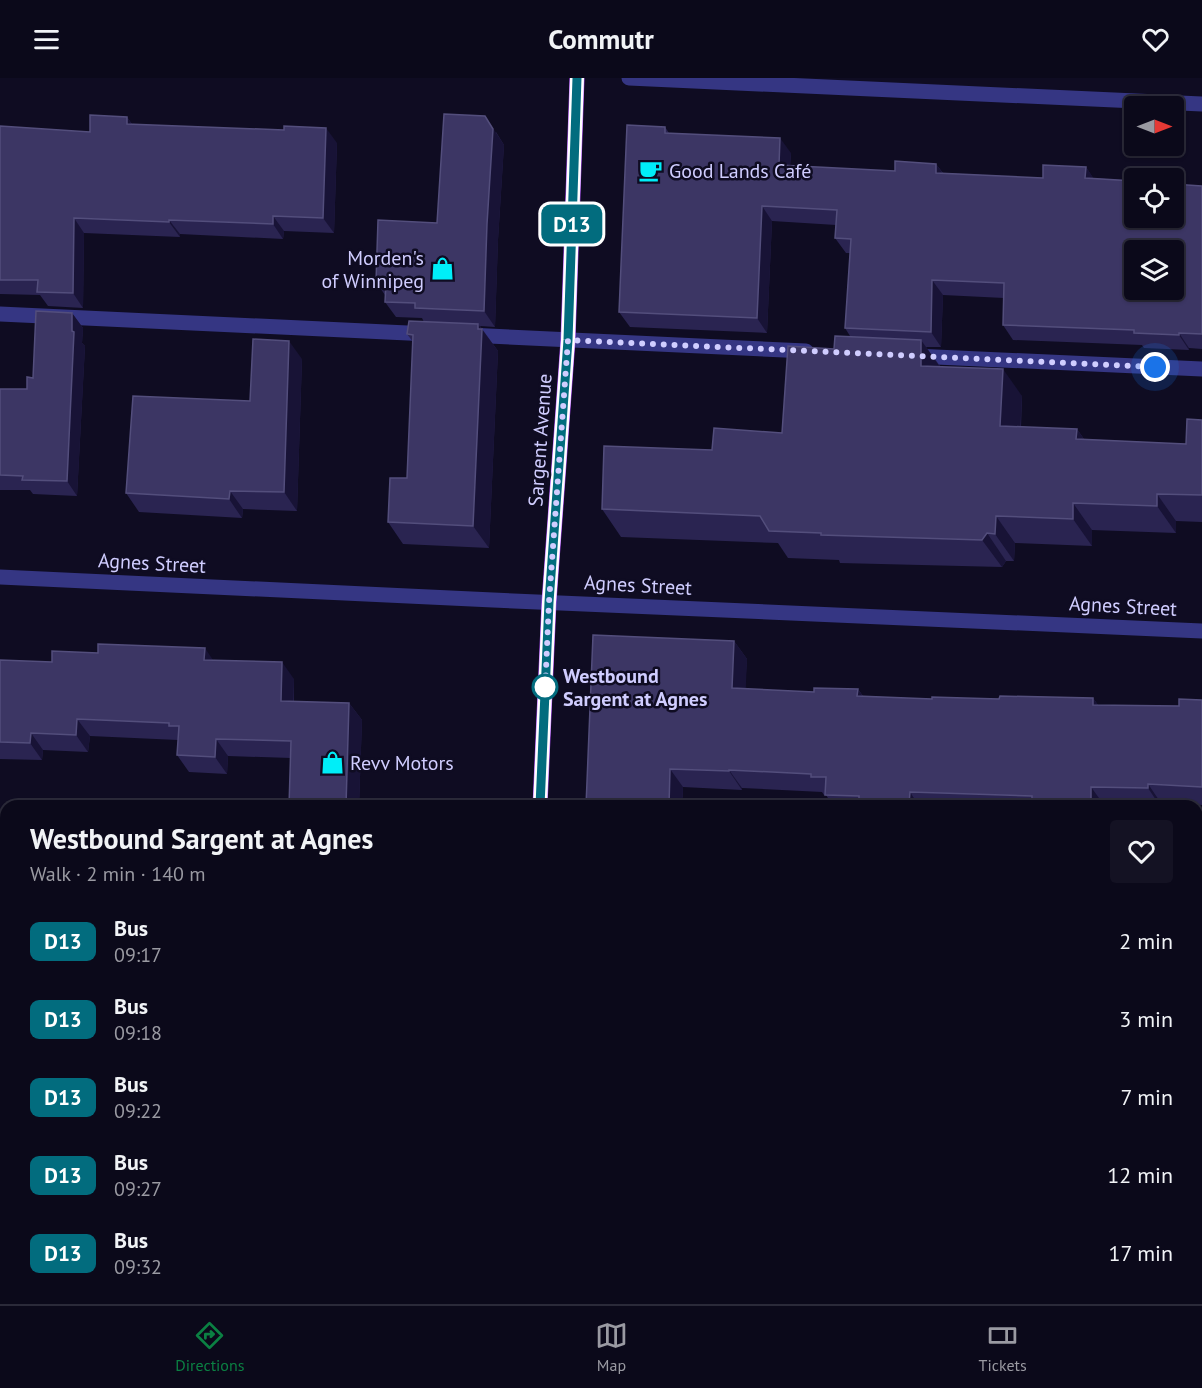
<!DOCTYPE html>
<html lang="en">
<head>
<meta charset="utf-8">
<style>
  :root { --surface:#0b091a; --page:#141223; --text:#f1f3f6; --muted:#9a9aa2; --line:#2b2a39; --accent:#0b8043 }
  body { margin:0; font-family:"PT Sans",sans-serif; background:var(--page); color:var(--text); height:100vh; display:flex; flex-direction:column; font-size:22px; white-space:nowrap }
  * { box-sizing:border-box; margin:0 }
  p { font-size:20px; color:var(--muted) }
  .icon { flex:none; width:33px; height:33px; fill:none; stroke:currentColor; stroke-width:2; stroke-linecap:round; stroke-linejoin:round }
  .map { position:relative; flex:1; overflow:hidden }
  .side { position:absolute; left:0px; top:722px; width:1203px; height:506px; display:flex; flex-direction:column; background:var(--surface); border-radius:18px 18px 0 0; box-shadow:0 2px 4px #0004,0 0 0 2px var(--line) }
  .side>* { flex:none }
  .badge { padding:0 12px; border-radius:9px; font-size:21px; line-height:39px }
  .needle { width:39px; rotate:90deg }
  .controls { position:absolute; left:1124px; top:18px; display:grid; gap:12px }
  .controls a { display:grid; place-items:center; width:60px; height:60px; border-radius:6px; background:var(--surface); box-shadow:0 2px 4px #0004,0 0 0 2px var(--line); font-size:30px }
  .you { position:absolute; width:30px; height:30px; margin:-15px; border:4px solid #fff; border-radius:50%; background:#1a73e8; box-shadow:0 0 0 9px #1a73e833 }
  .map>.badge { position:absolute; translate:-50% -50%; box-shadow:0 0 0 3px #fff }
  .round { display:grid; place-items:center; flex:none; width:63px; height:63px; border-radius:6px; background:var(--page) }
  .headline { display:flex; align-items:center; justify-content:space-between; height:102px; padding:0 30px }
  h1 { font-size:28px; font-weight:600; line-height:45px }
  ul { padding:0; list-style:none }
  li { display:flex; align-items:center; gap:18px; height:78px; padding:0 30px }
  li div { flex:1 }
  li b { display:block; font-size:22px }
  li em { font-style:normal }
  li .badge { min-width:66px; font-weight:700; text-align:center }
  header { display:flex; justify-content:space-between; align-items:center; height:78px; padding:0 30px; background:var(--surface); font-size:27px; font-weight:600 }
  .tabs { display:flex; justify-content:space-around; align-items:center; height:84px; border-top:2px solid var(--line); background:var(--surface); font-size:16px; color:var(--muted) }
  .tabs a { display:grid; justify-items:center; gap:3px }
  .tabs .selected { color:var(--accent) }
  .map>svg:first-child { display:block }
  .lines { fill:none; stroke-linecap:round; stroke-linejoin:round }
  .minor { stroke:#353683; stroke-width:15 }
  .major { stroke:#b554ff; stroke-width:15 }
  .wall { fill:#2a2451 }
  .shaded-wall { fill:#181336 }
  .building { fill:#3c3664; stroke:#534e7c; stroke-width:1.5; fill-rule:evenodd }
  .line-casing { stroke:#fff; stroke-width:14 }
  .line { stroke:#026c7e; stroke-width:9 }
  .walk { stroke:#d0cdff; stroke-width:6; stroke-dasharray:0 10.8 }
  .stop-dot { fill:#fff; stroke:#026c7e; stroke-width:3 }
  .labels { text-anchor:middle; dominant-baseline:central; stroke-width:5; stroke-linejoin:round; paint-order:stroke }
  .poi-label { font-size:20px; fill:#d0cdff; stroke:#0f0c22; text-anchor:start }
  .street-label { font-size:20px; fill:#d0cdff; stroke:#0f0c22 }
  .stop-label { font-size:20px; font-weight:bold; fill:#d0cdff; stroke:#0f0c22; text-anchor:start }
</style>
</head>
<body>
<header><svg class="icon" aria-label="menu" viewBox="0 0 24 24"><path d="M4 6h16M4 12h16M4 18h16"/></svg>Commutr<svg class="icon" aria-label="heart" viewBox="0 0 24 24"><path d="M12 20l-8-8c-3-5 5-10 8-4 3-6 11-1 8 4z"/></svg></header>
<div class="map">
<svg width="1202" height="1226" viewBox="0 0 1202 1226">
  <rect width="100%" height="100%" fill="#0f0c22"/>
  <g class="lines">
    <g class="minor">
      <polyline points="629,0 1202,26"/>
      <polyline points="0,236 429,256"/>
      <polyline points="468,257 806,273"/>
      <polyline points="914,278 1202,291"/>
      <polyline points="0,499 493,522 1202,553"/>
      <polyline points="0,762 6,762"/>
      <polyline points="1197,815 1202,815"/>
      <polyline points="0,1021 6,1022"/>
      <polyline points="1197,1076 1202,1076"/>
      <polyline points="743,1226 744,1221"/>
    </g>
    <g class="major">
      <polyline points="540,728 549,524 568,262 577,0"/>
      <polyline points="519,1226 519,1221"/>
    </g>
  </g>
  <g class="wall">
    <polygon points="127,39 132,46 337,65 334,155 284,153 283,161 180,156 180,159 84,155 83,230 48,228 40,217 0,216 0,48 90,54"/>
    <polygon points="665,49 669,55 791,75 790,88 895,93 936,86 943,95 1043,100 1086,89 1093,100 1202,108 1202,271 1189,270 1189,272 1144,270 1142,267 1013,262 1003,247 1004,220 943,217 941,269 926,269 940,288 1022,318 1021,349 1077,351 1084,361 1186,366 1202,342 1202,444 1176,443 1176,455 1092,452 1092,468 1015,465 1014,483 1006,483 1002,489 840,485 839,482 788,480 778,465 621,459 602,431 712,372 782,355 834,271 850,258 845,250 850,175 846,175 835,160 836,147 772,143 767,255 630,249 619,234"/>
    <polygon points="496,54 504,67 498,162 495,249 480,248 498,273 489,470 403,466 388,444 407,400 413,264 407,256 424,244 422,240 396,239 385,224 385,217 376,204 437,145"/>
    <polygon points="72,235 83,250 82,265 85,268 77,418 33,416 30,412 0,412 0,311 27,311"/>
    <polygon points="302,281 297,433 243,431 242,440 139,434 126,415 250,323"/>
    <polygon points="734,563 747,581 745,611 814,614 858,611 863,618 932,621 1093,620 1098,627 1179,628 1202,622 1202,727 1161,725 1160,728 833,728 826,717 824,717 822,714 742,710 742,712 683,709 682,728 586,728"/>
    <polygon points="0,582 52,584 213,582 294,601 294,623 349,625 362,642 359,728 289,728 291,680 228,678 227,696 189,694 177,677 178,662 90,658 88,674 43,672 42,682 0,681"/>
    <polygon points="0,851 6,852 6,939 0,939"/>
    <rect x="1197" y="884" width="5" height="102"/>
    <polygon points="573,1221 678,1221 677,1226 577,1226"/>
  </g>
  <g class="shaded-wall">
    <polygon points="485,38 504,67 498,162 495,249 484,233"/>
    <polygon points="127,39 137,54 127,46"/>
    <polygon points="326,50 337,65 334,155 323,140"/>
    <polygon points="780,60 791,75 789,102 779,87"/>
    <polygon points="936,86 947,101 936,95"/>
    <polygon points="1086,89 1096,104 1085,100"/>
    <polygon points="762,128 772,143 767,255 757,240"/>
    <polygon points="273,138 284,153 283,161 273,146"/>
    <polygon points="74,140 84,155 83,230 73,215"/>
    <polygon points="169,142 180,156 180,159 169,144"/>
    <polygon points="932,202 943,217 941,269 931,254"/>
    <polygon points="72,235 83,250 82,265 85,268 77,418 67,403"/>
    <polygon points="478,246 498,273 489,470 473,448"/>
    <polygon points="1179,255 1189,270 1189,272 1179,257"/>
    <polygon points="921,262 940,289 921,288"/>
    <polygon points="289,263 302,281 297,433 284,414"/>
    <polygon points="1003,291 1022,318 1019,375 1000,348"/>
    <polygon points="1077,351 1096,379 1076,361"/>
    <polygon points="230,413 243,431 242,440 229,421"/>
    <polygon points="1157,416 1176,443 1176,455 1157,428"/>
    <polygon points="1073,425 1092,452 1092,468 1073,441"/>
    <polygon points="996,438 1015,465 1014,483 995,456"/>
    <polygon points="987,455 1006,483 1002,489 982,462"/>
    <polygon points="734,563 747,581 745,628 732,610"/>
    <polygon points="205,570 217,588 204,582"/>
    <polygon points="282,584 294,601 293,640 281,623"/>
    <polygon points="858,611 870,629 857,618"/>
    <polygon points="1093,620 1106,638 1093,627"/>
    <polygon points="349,625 362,642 359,728 346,728"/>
    <polygon points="77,641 90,658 88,674 76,657"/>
    <polygon points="31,655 43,672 42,682 30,665"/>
    <polygon points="216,661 228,678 227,696 215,679"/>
    <polygon points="670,691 683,709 682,728 669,728"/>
    <polygon points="729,692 742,710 742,712 729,693"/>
    <polygon points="1148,706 1161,725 1160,728 1148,710"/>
    <polygon points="1091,709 1104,727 1104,728 1091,728"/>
    <polygon points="910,714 919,728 910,728 909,726"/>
    <polygon points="437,1221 450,1221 449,1226 437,1226"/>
    <polygon points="662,1221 678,1221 677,1226 665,1226"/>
    <rect x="961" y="1221" width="11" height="5"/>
  </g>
  <g class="building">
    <polygon points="444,36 485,38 493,51 487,146 484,233 415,230 415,225 385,224 386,205 376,204 378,142 437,145"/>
    <polygon points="90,37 127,39 127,46 284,52 284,48 326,50 323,140 273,138 273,146 169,142 169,144 74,140 73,215 37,214 38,202 0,202 0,48 90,54"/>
    <path d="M627,47L665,49V55L780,60L779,87L895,93V83L936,86V95L1043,100V87L1086,89L1085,100L1134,103V140H1173V106L1202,108V256L1179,255V257L1134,255V252L1003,247L1004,205L932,202L931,254L845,250L851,161L835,160L837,132L762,128L757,240L619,234ZM1134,172H1173V212H1134Z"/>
    <polygon points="36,233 72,235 72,253 74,254 67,403 22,402 23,398 0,397 0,311 27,311 27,299 33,300"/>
    <polygon points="409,243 478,246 478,251 482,251 473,448 388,444 390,400 407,400 413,257 407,256"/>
    <polygon points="835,258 921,262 921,288 1003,291 1000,348 1077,351 1076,361 1186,366 1187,341 1202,342 1202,417 1157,416 1157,428 1073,425 1073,441 996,438 995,456 987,455 982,462 821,457 821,455 769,453 760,438 602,431 604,368 712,372 714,350 782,355 788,268 834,271"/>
    <polygon points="253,261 289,263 284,414 230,413 229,421 126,415 133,318 250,323"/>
    <polygon points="593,557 734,563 732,610 814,614 814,610 858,611 857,618 932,621 932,619 999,621 1000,618 1093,620 1093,627 1179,628 1179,621 1202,622 1202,709 1148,706 1148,710 1091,709 1091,728 1032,728 1032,718 910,714 909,726 859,724 859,718 825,717 826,699 811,699 811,696 729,692 729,693 670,691 669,728 586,728"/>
    <polygon points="98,566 205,570 204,582 282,584 281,623 349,625 346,728 289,728 291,663 216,661 215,679 177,677 179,648 169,648 169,645 77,641 76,657 31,655 30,665 0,664 0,582 52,584 52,573 98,575"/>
    <polygon points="0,851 6,852 6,924 0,923"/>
    <rect x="1197" y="884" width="5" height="87"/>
    <polygon points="1197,1119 1202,1119 1202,1226 1050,1226 1050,1221 1197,1221"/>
    <polygon points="0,1163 6,1163 6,1221 437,1221 437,1226 0,1226"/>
    <rect x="788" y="1221" width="173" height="5"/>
  </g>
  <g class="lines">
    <defs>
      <polyline id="line" points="540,728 549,524 568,262 577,0"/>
    </defs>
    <use href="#line" class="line-casing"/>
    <use href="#line" class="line"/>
    <polyline class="walk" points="545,609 545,614 549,524 568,262 1155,289"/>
  </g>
  <defs>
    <symbol id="cafe-bare" viewBox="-9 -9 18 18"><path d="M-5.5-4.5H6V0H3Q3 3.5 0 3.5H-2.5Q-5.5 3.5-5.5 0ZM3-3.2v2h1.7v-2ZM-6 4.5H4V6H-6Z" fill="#00eef8" stroke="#0f0c22" stroke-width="2.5" paint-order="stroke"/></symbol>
    <symbol id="shop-bare" viewBox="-9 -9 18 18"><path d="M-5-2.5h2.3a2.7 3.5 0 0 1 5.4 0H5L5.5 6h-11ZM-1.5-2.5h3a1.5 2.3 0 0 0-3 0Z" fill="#00eef8" stroke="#0f0c22" stroke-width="2.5" paint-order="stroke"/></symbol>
  </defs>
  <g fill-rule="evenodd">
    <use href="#cafe-bare" x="634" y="76" width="33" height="33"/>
    <use href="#shop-bare" x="426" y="174" width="33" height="33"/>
    <use href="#shop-bare" x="316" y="668" width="33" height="33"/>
  </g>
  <circle class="stop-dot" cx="545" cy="609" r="12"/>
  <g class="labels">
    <g class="poi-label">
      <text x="669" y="93">Good Lands Café</text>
      <text x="424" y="180" text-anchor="end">Morden's<tspan x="424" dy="23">of Winnipeg</tspan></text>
      <text x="350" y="685">Revv Motors</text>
    </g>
    <g class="street-label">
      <text transform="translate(540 362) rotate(-86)">Sargent Avenue</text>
      <text transform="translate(152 485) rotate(3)">Agnes Street</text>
      <text transform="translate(638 507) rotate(3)">Agnes Street</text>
      <text transform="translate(1123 528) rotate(3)">Agnes Street</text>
    </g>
    <g class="stop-label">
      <text x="563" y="598">Westbound<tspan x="563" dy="23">Sargent at Agnes</tspan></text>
    </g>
  </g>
</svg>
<div class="controls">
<a><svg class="needle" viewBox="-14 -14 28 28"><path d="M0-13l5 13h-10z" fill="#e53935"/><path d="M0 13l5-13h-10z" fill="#9a9aa2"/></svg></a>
<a><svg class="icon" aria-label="locate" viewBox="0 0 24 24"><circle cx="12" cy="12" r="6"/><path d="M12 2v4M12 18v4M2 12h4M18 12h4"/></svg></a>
<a><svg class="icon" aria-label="layers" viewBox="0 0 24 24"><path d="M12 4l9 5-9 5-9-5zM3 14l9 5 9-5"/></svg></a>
</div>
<div class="you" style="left:1155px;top:289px"></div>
<b class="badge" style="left:572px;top:146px;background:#026c7e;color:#fff">D13</b>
<section class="side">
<div class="headline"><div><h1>Westbound Sargent at Agnes</h1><p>Walk · 2 min · 140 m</p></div><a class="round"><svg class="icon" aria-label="heart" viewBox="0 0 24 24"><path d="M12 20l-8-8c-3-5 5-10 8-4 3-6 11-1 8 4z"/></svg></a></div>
<ul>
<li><span class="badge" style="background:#026c7e;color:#fff">D13</span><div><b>Bus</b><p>09:17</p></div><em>2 min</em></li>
<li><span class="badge" style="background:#026c7e;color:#fff">D13</span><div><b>Bus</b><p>09:18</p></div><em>3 min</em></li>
<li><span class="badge" style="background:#026c7e;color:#fff">D13</span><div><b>Bus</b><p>09:22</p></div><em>7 min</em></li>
<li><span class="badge" style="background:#026c7e;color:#fff">D13</span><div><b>Bus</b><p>09:27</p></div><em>12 min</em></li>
<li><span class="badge" style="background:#026c7e;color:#fff">D13</span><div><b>Bus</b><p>09:32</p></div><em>17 min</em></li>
</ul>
</section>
</div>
<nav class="tabs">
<a class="selected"><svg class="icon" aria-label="directions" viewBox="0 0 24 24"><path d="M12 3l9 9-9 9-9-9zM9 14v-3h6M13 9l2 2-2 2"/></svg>Directions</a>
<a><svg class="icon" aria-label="map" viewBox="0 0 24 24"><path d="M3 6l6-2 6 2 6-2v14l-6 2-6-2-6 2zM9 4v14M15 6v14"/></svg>Map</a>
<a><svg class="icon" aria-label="tickets" viewBox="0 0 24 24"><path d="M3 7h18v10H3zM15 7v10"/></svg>Tickets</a>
</nav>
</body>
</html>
